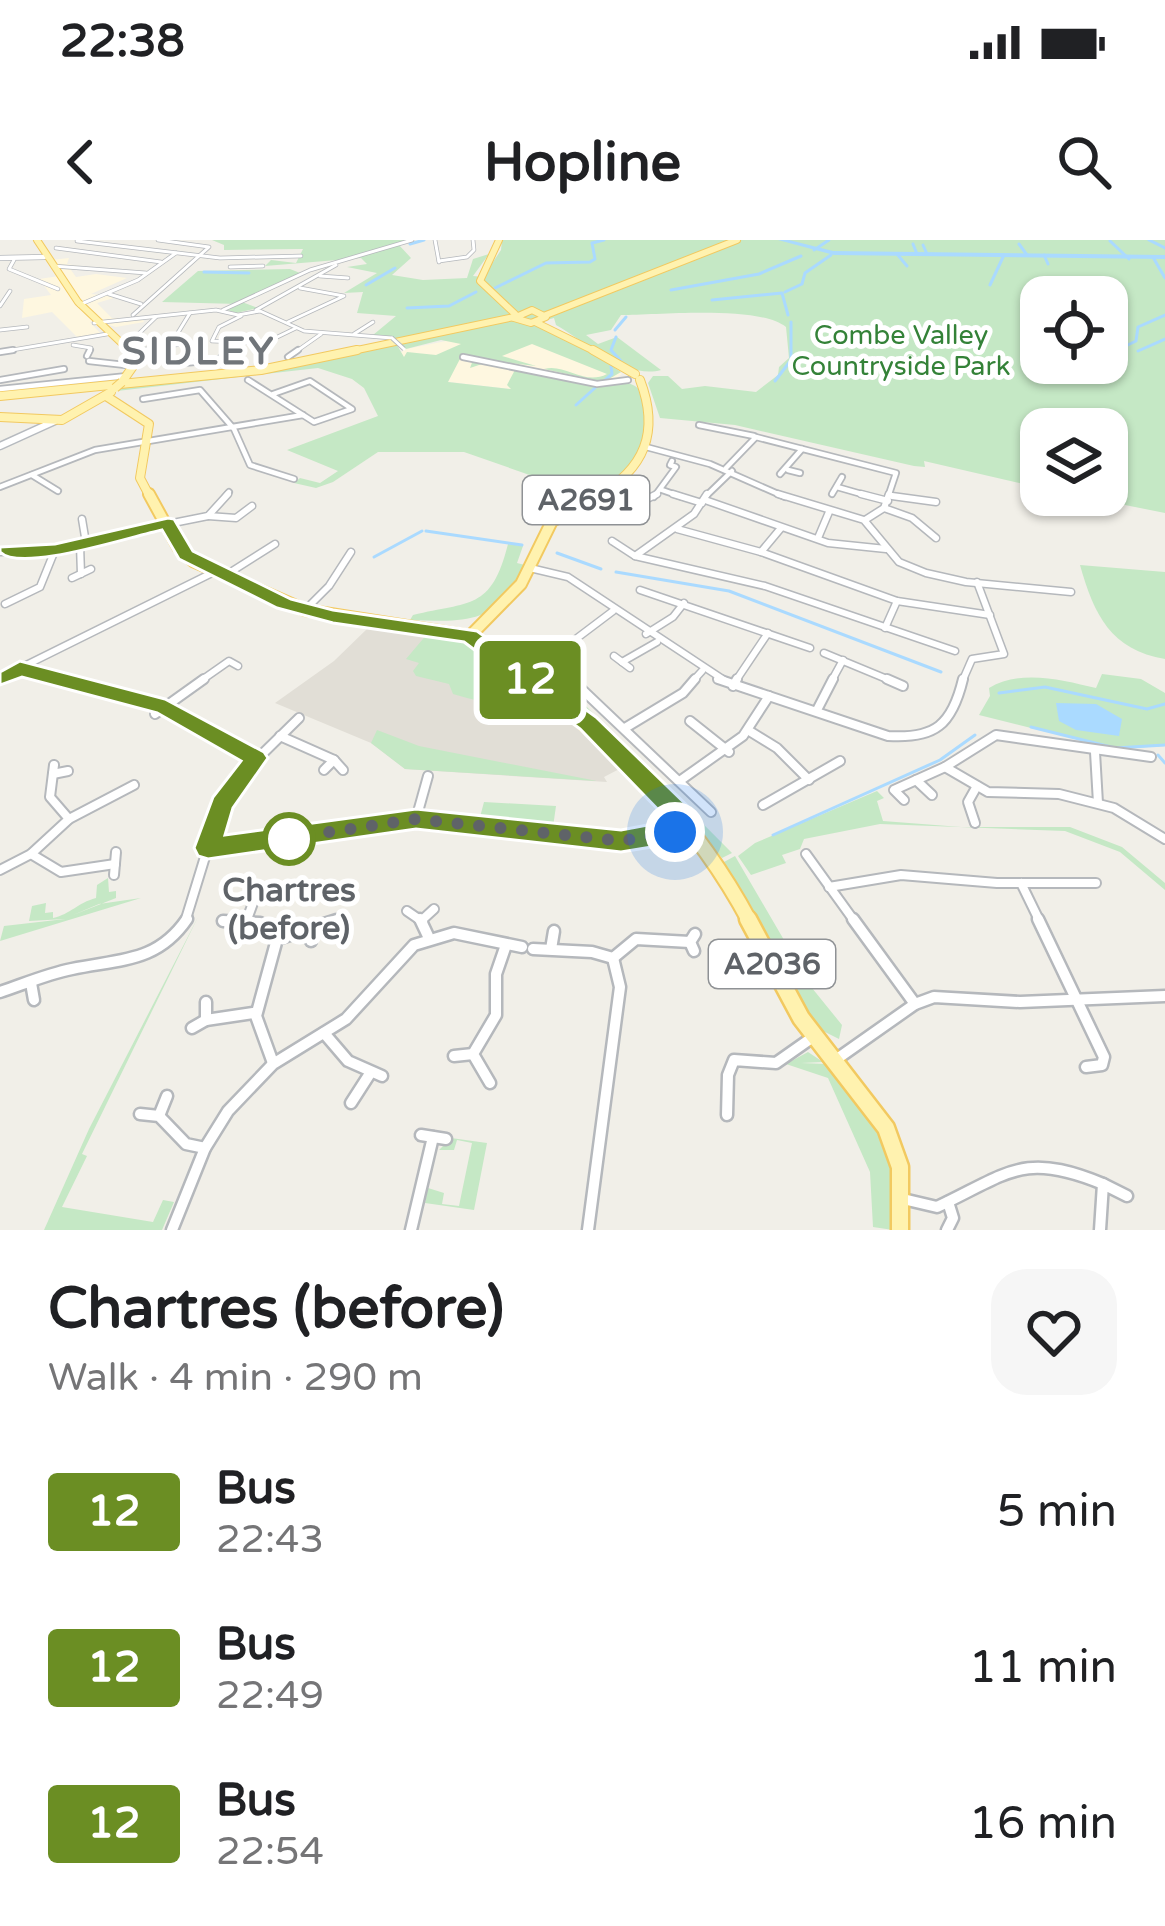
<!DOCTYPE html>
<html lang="en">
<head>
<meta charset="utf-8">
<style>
  :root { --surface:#fff; --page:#f6f6f6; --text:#202124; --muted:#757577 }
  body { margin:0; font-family:"Varela Round",sans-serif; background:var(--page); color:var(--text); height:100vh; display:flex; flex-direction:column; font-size:45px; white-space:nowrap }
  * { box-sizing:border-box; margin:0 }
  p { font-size:39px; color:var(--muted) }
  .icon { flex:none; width:66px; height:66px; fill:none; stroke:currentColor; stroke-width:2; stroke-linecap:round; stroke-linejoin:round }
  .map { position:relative; height:990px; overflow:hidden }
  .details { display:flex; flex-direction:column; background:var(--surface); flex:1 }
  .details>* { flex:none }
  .badge { padding:0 24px; border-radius:9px; font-size:42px; line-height:78px }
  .fabs { position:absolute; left:1020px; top:36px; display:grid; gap:24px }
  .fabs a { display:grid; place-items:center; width:108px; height:108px; border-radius:24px; background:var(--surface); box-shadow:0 3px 9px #0004; font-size:60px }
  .you { position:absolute; width:60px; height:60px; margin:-30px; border:9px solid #fff; border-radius:50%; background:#1a73e8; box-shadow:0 0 0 18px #1a73e833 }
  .map>.badge { position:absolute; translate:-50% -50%; box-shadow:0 0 0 6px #fff }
  .round { display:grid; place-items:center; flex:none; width:126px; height:126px; border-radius:36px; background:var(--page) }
  .summary { display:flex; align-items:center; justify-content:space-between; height:204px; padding:0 48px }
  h1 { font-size:57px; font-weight:700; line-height:90px }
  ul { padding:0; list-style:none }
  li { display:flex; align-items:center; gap:36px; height:156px; padding:0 48px }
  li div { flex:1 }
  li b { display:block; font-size:45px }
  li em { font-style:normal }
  li .badge { min-width:132px; font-weight:700; text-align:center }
  .status { display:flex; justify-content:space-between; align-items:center; height:84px; padding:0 60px; background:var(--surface); direction:ltr }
  .status svg { height:33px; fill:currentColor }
  header { display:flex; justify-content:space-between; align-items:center; height:156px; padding:0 48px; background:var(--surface); font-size:54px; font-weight:700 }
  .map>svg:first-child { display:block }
  .commercial { fill:#fef7e0 }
  .education { fill:#e1ded6 }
  .green { fill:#c5e8c5; fill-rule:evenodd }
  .water { fill:#aadaff }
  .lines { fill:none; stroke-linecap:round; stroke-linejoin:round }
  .stream { stroke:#aadaff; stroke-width:3 }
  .river { fill:#aadaff; fill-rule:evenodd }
  .minor-far4-casing { stroke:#b5b8bc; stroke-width:4.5 }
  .minor-far3-casing { stroke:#b5b8bc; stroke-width:8 }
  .minor-far2-casing { stroke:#b5b8bc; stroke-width:9 }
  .minor-far1-casing { stroke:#b5b8bc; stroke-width:12 }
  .minor-casing { stroke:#b5b8bc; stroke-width:15 }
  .tertiary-casing { stroke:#b5b8bc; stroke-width:6 }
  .secondary-casing { stroke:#b6babf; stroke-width:9 }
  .primary-far4-casing { stroke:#f2c960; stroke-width:8 }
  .primary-far3-casing { stroke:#f2c960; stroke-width:10 }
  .primary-far2-casing { stroke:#f2c960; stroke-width:14 }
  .primary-far1-casing { stroke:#f2c960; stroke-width:18 }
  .primary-casing { stroke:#f2c960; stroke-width:21 }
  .minor-far4 { stroke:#fff; stroke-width:3 }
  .minor-far3 { stroke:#fff; stroke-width:4.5 }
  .minor-far2 { stroke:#fff; stroke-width:6 }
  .minor-far1 { stroke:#fff; stroke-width:8 }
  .minor { stroke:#fff; stroke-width:10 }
  .tertiary { stroke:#fff; stroke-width:4.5 }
  .secondary { stroke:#fff; stroke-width:6 }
  .primary-far4 { stroke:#fff2af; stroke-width:6 }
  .primary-far3 { stroke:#fff2af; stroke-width:8 }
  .primary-far2 { stroke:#fff2af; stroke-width:10 }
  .primary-far1 { stroke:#fff2af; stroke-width:14 }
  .primary { stroke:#fff2af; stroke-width:16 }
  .minor-bridge-casing { stroke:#b5b8bc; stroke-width:4.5; stroke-linecap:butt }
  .primary-bridge-casing { stroke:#f2c960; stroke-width:10; stroke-linecap:butt }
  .minor-bridge { stroke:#fff; stroke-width:3 }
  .primary-bridge { stroke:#fff2af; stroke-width:8 }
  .line { fill:#6b8e23; stroke:#fff; stroke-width:3 }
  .walk { stroke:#5f6368; stroke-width:12; stroke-dasharray:0 21.6 }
  .stop-dot { fill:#fff; stroke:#6b8e23; stroke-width:6 }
  .labels { text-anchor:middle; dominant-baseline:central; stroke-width:10; stroke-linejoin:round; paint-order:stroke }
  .far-park-label { font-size:27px; fill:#348238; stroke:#fff }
  .shield { fill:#fff; stroke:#8f9295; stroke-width:3 }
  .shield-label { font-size:30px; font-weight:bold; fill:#5f6368 }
  .stop-label { font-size:33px; font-weight:bold; fill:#5f6368; stroke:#fff }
  .far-district-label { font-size:39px; font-weight:bold; letter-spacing:3px; fill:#70757a; stroke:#fff }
</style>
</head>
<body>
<div class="status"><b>22:38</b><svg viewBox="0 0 49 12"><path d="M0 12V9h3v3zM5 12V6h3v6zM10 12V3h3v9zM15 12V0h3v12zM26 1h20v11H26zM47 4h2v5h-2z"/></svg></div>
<header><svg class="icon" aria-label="back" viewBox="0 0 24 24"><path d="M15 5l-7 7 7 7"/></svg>Hopline<svg class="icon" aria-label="search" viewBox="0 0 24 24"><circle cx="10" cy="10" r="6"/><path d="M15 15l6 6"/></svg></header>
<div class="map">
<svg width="1165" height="990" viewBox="0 0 1165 990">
  <rect width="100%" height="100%" fill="#f1efe8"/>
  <g class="commercial">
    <polygon points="69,18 67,24 79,26 71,30 76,37 96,34 127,38 91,54 117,57 97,63 112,78 142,78 144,82 116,87 105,84 107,80 90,82 101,94 79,99 52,72 22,78 24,59 51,55 39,39 59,36 51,20"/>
    <polygon points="496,91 584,107 622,134 615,139 618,143 577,157 441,141 384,124 406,109"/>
  </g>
  <polygon class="education" points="369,387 442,394 475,406 549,457 625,526 604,537 607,542 405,529 371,503 275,463 334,421"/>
  <g class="green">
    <path d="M212,0H410L399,5L411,18L392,35L423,40L467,38L473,19L489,14L473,36L483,37L501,10L502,0H1165V273L1075,255H1107V189H1041V248L924,221L925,227L914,226L735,185L660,178L648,143L653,136H668L682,149L705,146L756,152L778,135L779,127L789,118L786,87C759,65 658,75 621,75L611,90L586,95L598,104L617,97L661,130C628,140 584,101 556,85L554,78L532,84L568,98L621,132L604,142L544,129C565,123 584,146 607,134L532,104L502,116L536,126L461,117L448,142L511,149L507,145L516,128L482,124L470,128L473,120C504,123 558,143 598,145C610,146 623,139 635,146C652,157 650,189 642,206C631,230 611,246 587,255L464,212H378L333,242L316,248L294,243L300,238L320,243L338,231L287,210L378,176L364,148L352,139L318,128L117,151L122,147L263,131L397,105L404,117L407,112L436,115L461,104L441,100L406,109L393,97L373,95L396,76L357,73L363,52L344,53L377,33L347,27L367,24L361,18L265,26L271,20L296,23L303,9L224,10V5ZM1041,57H1107V123H1041Z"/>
    <polygon points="290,29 300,33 242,62 258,68 236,73 228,70 239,64 162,62 198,31"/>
    <path d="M508,304L523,306L517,323L525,325C495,385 470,382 410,380L413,375C470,361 491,371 508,304Z"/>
    <path d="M1080,325L1165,332V419C1111,410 1094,375 1080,325Z"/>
    <path d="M428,393L475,406L549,457C520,474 485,463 453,454L449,444L416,436L413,431L419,423L406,419Z"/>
    <polygon points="520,414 562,442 732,613 722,618 668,556 576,467 578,464 573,465 516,424"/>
    <path d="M1102,434L1141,439L1165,453V506L1116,509L979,475L990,456L989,448C1021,429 1062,440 1096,448Z"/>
    <polygon points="377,490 419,506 597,541 405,529 371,503"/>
    <polygon points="877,551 884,558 877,561 883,581 961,587 1070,587 1122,607 1165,643 1165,650 1120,612 1065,591 880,584 804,599 800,609 782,615 786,623 751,635 738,616 755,603"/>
    <polygon points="484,562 556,566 553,587 480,577"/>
    <polygon points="735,616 812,748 842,785 839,799 821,790 805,773 724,622"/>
    <path d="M108,638L109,652L116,651V658L73,675L99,664L141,658L0,701L4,686L65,679L29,681L32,666L46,663L45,673L53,672V678C71,674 77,663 96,658L97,645Z"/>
    <polygon points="198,677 82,914 87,916 62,967 153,982 163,960 174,962 162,990 44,990 89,889"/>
    <path d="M808,812L823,822L801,823L826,824C887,878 895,913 893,990L873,987L870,932L828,838L786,824Z"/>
    <polygon points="451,898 487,903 474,970 425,963 428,948 444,953 442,964 459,966 472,903 457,900 454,910 439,910"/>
  </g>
  <polygon class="water" points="1056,463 1096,464 1122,479 1119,496 1076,490 1059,481"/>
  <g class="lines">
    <g class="stream">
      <polyline points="1149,0 1165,8"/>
      <polyline points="1110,1 1129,19"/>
      <polyline points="410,4 424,0"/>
      <polyline points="913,4 917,14"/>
      <polyline points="1019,4 1027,15"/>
      <polyline points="923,5 927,14"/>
      <polyline points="814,10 829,0"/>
      <polyline points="897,14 907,26"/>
      <polyline points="1044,15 1048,24"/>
      <polyline points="1154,19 1165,38"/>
      <polyline points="204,32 249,33"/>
      <polyline points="366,45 395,28"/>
      <polyline points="990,45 1004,15"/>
      <polyline points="495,48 546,23 590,22 595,19 592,3 604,0"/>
      <polyline points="671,50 759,34 801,16"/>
      <polyline points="785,52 802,44 805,33 831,15"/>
      <polyline points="712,60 782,53 788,75"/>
      <polyline points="407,68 449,66 476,52"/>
      <polyline points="615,90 626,77"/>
      <polyline points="616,97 611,110 621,121"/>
      <polyline points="1138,111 1165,99"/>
      <polyline points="1107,115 1136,101 1138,87 1165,75"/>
      <polyline points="604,141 612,134 611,126"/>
      <polyline points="775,141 791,120 791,82"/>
      <polyline points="576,165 596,147"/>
      <polyline points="426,291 522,305"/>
      <polyline points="557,313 601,329"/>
      <polyline points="374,317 422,291"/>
      <polyline points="616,332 729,351 941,432"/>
      <polyline points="999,453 1045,447 1147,469 1165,464"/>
      <polyline points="1031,487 1115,508 1165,505"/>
      <polyline points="1158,515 1165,523"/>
      <polyline points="773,595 940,520 975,495"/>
    </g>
    <polygon class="river" points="778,0 789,0 833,11 1165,15 1165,19 834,15"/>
    <defs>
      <g id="minor-far4">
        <polyline points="435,0 439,22"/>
        <polyline points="77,1 220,18 301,16"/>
        <polyline points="56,8 161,22"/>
        <polyline points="14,20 9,29 58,49"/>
        <polyline points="439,21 467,17 474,10 473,0"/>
        <polyline points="53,26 146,33"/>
        <polyline points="230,27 263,26"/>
        <polyline points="320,36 348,38"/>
        <polyline points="109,54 141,64"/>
        <polyline points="79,65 138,40 176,13"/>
        <polyline points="0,66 10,51"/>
        <polyline points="223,70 310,30 412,0"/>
        <polyline points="256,70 336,25"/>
        <polyline points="133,75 209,7 158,0"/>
        <polyline points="241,76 219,87 212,101 265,103 296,88"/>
        <polyline points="288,82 344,56 300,48"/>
        <polyline points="94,83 216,70 238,75 260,71 304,91 392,98"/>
        <polyline points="0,90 27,87"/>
        <polyline points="354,94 373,82"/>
        <polyline points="171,104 190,73"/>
        <polyline points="73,105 91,108 89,113"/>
        <polyline points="125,107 156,77"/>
        <polyline points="131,111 190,103"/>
        <polyline points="0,112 107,94"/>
        <polyline points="227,113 239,104"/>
        <polyline points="294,113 321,94"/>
      </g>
      <g id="minor-far3">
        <polyline points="131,111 140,110"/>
        <polyline points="0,112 13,110"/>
        <polyline points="87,116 90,110"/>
        <polyline points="288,117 298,110"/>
        <polyline points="463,117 597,144 628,140"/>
        <polyline points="89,121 134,126"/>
        <polyline points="172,124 218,120 231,110"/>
        <polyline points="0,140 64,129"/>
        <polyline points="248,140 314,182 352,169 310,141 273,154"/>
        <polyline points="0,149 127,136"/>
        <polyline points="143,159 200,150 234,189 250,225 294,239"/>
        <polyline points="699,185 754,196"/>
        <polyline points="646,207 710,224 785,257"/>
        <polyline points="726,228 756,197 896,233 888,257"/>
        <polyline points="788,230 800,233"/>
        <polyline points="780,234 802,209"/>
        <polyline points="32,235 58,251"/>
        <polyline points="0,247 95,210 303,175"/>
        <polyline points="837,247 872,257"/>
        <polyline points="662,250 682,257"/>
        <polyline points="832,254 842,237"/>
        <polyline points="225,257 229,252"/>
        <polyline points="654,257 676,227 670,225 672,221"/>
        <polyline points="705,257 732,231"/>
      </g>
      <g id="minor-far2">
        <polyline points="673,254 702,263"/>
        <polyline points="707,254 694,274 635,316 765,346 955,411"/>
        <polyline points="778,254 864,280 899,322 926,333 966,342 1071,352"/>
        <polyline points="861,254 888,261"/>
        <polyline points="892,256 936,262"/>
        <polyline points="705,260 828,303 886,309"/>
        <polyline points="884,268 912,278 936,298"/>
        <polyline points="208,276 236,278 252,266"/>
        <polyline points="82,279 86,303"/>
        <polyline points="607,279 657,254"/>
        <polyline points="865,280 884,268 889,254"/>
        <polyline points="168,284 208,276 228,254"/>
        <polyline points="677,289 761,312 897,361 990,375"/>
        <polyline points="818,298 829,272"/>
        <polyline points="612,301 635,316"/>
        <polyline points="80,305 81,334"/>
        <polyline points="0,312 55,310 166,283"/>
        <polyline points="761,312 781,288"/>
        <polyline points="530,328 568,337 727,442"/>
        <polyline points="226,335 275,304"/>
        <polyline points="72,338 91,329"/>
        <polyline points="640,350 810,408"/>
        <polyline points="5,364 40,347 55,310"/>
        <polyline points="305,370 329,346 351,312"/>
        <polyline points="885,388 897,361"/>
        <polyline points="646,394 673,377 684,363"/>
        <polyline points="519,406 574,442"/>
        <polyline points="824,413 894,442"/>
        <polyline points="614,416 630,428"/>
        <polyline points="548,420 613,371"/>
        <polyline points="622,422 657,402"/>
        <polyline points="20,429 70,442"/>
        <polyline points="0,438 214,332"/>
        <polyline points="199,442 229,421 238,426"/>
        <polyline points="692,442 702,431"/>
        <polyline points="735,442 768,393"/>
        <polyline points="831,442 843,420"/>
        <polyline points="962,442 972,419 1004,414 977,342"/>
      </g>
      <g id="minor-far1">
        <polyline points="59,439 165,467 256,518"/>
        <polyline points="571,439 711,572"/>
        <path d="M718,439L888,496C935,499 952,485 963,439"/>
        <polyline points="887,439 903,446"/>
        <polyline points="733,446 737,439"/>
        <polyline points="817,470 833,439"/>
        <polyline points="155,474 204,439"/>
        <polyline points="690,481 729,512"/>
        <polyline points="625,488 683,453 695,439"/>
        <polyline points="751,492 777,508 809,540"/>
        <polyline points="280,496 334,520 343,530"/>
        <polyline points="1095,512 1098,563"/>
        <polyline points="54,525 50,557 69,579"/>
        <polyline points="945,527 996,495 1151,517"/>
        <polyline points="324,530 334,520"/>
        <polyline points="53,534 68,531"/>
        <polyline points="681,540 743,496 769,456"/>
        <polyline points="916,540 932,555"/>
        <polyline points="904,560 894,550 945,527 988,552 1059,554 1114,568 1165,599"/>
        <polyline points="763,565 840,521"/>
        <polyline points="416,579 428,536"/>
        <polyline points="975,583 968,562 977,546"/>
        <polyline points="208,608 416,579 621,601 660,596 686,585"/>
        <polyline points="31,614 61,632 115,624"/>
        <polyline points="806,614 855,682"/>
        <polyline points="0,630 31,614 69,579 134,545"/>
        <polyline points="114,635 116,612"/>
        <polyline points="1021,643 1040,682"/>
        <polyline points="829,647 901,635 997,643 1096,643"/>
        <polyline points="407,671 423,682"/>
        <polyline points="422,680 434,669"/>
        <polyline points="223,681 240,682"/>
        <polyline points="185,682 220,568 245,531 299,478"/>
        <polyline points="246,682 253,663"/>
        <polyline points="331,682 337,680"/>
      </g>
      <g id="minor">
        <polyline points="420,679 428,696"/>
        <polyline points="853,679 915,764"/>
        <polyline points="1038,679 1104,817 1102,825 1086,827"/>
        <polyline points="223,681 260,683 277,699"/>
        <polyline points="311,686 311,701"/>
        <polyline points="533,709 592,712 613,718 636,699 690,702"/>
        <polyline points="551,709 554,691"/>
        <polyline points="694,711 690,702 695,694"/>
        <polyline points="31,743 34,760"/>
        <path d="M0,752C24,744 47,734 72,729C119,719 157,723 187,679"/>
        <polyline points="206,762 206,780 253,773"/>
        <polyline points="192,788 206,780"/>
        <polyline points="324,793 348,821 382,836"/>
        <polyline points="454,816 473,814"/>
        <polyline points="834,821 915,764 934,757 1020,762 1165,756"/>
        <polyline points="273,823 256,776 277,699 337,680"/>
        <polyline points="490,843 473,814 496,775 496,734 506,705"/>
        <polyline points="351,863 369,835"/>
        <polyline points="140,874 159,876 186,904 205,908"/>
        <polyline points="727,875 728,835 734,820 776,823 813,797"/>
        <polyline points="159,876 167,856"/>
        <polyline points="421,895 446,899"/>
        <path d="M903,959L937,967C1009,933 1023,911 1103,944"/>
        <polyline points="172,990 205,908 228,871 273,824 346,779 414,705 454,693 522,707"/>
        <polyline points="411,990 433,897"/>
        <polyline points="588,990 620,747 613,718"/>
        <polyline points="947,990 953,978 948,962"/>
        <polyline points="1100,990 1103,944 1127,956"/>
      </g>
      <polyline id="tertiary" points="0,18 44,17"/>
      <polyline id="secondary" points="0,206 55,181"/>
      <g id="primary-far4">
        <polyline points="37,0 78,62 132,113"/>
        <polyline points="499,0 480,41 515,74"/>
        <polygon points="532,70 546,77 531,83 514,78"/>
        <polyline points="546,75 737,0"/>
        <polyline points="535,82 598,113"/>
        <polyline points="343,113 514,77"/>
      </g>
      <g id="primary-far3">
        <polyline points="593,110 635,134"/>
        <polyline points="122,142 136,122 128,110"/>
        <polyline points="0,156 261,130 357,110"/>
        <polyline points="106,156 149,184 140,238 150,257"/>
        <polyline points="0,177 62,180 111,152"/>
        <path d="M596,257C645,229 660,192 640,140"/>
      </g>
      <g id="primary-far2">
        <polyline points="149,254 178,307 193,321 305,370 470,396 533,442"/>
        <polyline points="470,396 521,344 552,281 601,254"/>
      </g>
      <path id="primary-far1" d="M529,439C622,508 695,579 750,682"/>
      <polyline id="primary" points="748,679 801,778 886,888 900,927 900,990"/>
    </defs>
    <use href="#minor-far4" class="minor-far4-casing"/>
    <use href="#minor-far3" class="minor-far3-casing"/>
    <use href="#minor-far2" class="minor-far2-casing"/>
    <use href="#minor-far1" class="minor-far1-casing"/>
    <use href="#minor" class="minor-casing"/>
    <use href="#tertiary" class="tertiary-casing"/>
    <use href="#secondary" class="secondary-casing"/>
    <use href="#primary-far4" class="primary-far4-casing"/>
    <use href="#primary-far3" class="primary-far3-casing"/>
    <use href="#primary-far2" class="primary-far2-casing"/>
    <use href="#primary-far1" class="primary-far1-casing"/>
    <use href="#primary" class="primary-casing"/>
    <use href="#minor-far4" class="minor-far4"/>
    <use href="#minor-far3" class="minor-far3"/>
    <use href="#minor-far2" class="minor-far2"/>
    <use href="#minor-far1" class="minor-far1"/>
    <use href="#minor" class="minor"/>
    <use href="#tertiary" class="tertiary"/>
    <use href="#secondary" class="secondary"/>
    <use href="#primary-far4" class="primary-far4"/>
    <use href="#primary-far3" class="primary-far3"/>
    <use href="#primary-far2" class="primary-far2"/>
    <use href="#primary-far1" class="primary-far1"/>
    <use href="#primary" class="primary"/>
    <defs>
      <polyline id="minor-bridge" points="392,98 404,109"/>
      <polyline id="primary-bridge" points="115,148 122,142"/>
    </defs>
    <use href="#minor-bridge" class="minor-bridge-casing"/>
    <use href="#primary-bridge" class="primary-bridge-casing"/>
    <use href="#minor-bridge" class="minor-bridge"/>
    <use href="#primary-bridge" class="primary-bridge"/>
  </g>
  <path class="line" d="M168,278L174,279L193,311L291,359L333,370L477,391L596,477L698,576L701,584L698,591L670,604L621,612L416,589L208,619L198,616L194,608L213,557L241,521L157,473L22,437L0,445V432L20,421L165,459L264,512L268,518L233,568L225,595L416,569L621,590L669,581L580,489L464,402L333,383L277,368L179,319L162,290C125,298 21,333 0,312V307L55,304Z"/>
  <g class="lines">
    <polyline class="walk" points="289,599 277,600 416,579 621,601 675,592"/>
  </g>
  <circle class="stop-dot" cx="289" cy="599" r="24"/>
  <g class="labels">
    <g class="far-park-label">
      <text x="901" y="95">Combe Valley<tspan x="901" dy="31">Countryside Park</tspan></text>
    </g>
    <g class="shield">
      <rect x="523" y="236" width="126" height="48" rx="9"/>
      <rect x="709" y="700" width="126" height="48" rx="9"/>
    </g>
    <g class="shield-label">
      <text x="586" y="260">A2691</text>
      <text x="772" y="724">A2036</text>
    </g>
    <g class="stop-label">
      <text x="289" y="650">Chartres<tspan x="289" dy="38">(before)</tspan></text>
    </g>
    <g class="far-district-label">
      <text x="199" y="111">SIDLEY</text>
    </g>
  </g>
</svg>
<div class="fabs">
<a><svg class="icon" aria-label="locate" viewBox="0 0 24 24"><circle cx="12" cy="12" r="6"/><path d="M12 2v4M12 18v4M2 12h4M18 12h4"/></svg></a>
<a><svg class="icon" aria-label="layers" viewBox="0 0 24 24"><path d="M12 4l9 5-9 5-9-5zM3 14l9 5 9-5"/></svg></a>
</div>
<div class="you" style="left:675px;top:592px"></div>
<b class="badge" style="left:530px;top:440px;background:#6b8e23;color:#fff">12</b>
</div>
<section class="details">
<div class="summary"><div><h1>Chartres (before)</h1><p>Walk · 4 min · 290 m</p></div><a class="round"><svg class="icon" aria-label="heart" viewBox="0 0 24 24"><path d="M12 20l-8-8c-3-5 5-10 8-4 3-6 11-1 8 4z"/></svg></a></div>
<ul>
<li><span class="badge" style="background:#6b8e23;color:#fff">12</span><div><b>Bus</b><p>22:43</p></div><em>5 min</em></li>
<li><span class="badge" style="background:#6b8e23;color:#fff">12</span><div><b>Bus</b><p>22:49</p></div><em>11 min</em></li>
<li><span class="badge" style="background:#6b8e23;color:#fff">12</span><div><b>Bus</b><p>22:54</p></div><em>16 min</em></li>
</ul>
</section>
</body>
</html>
